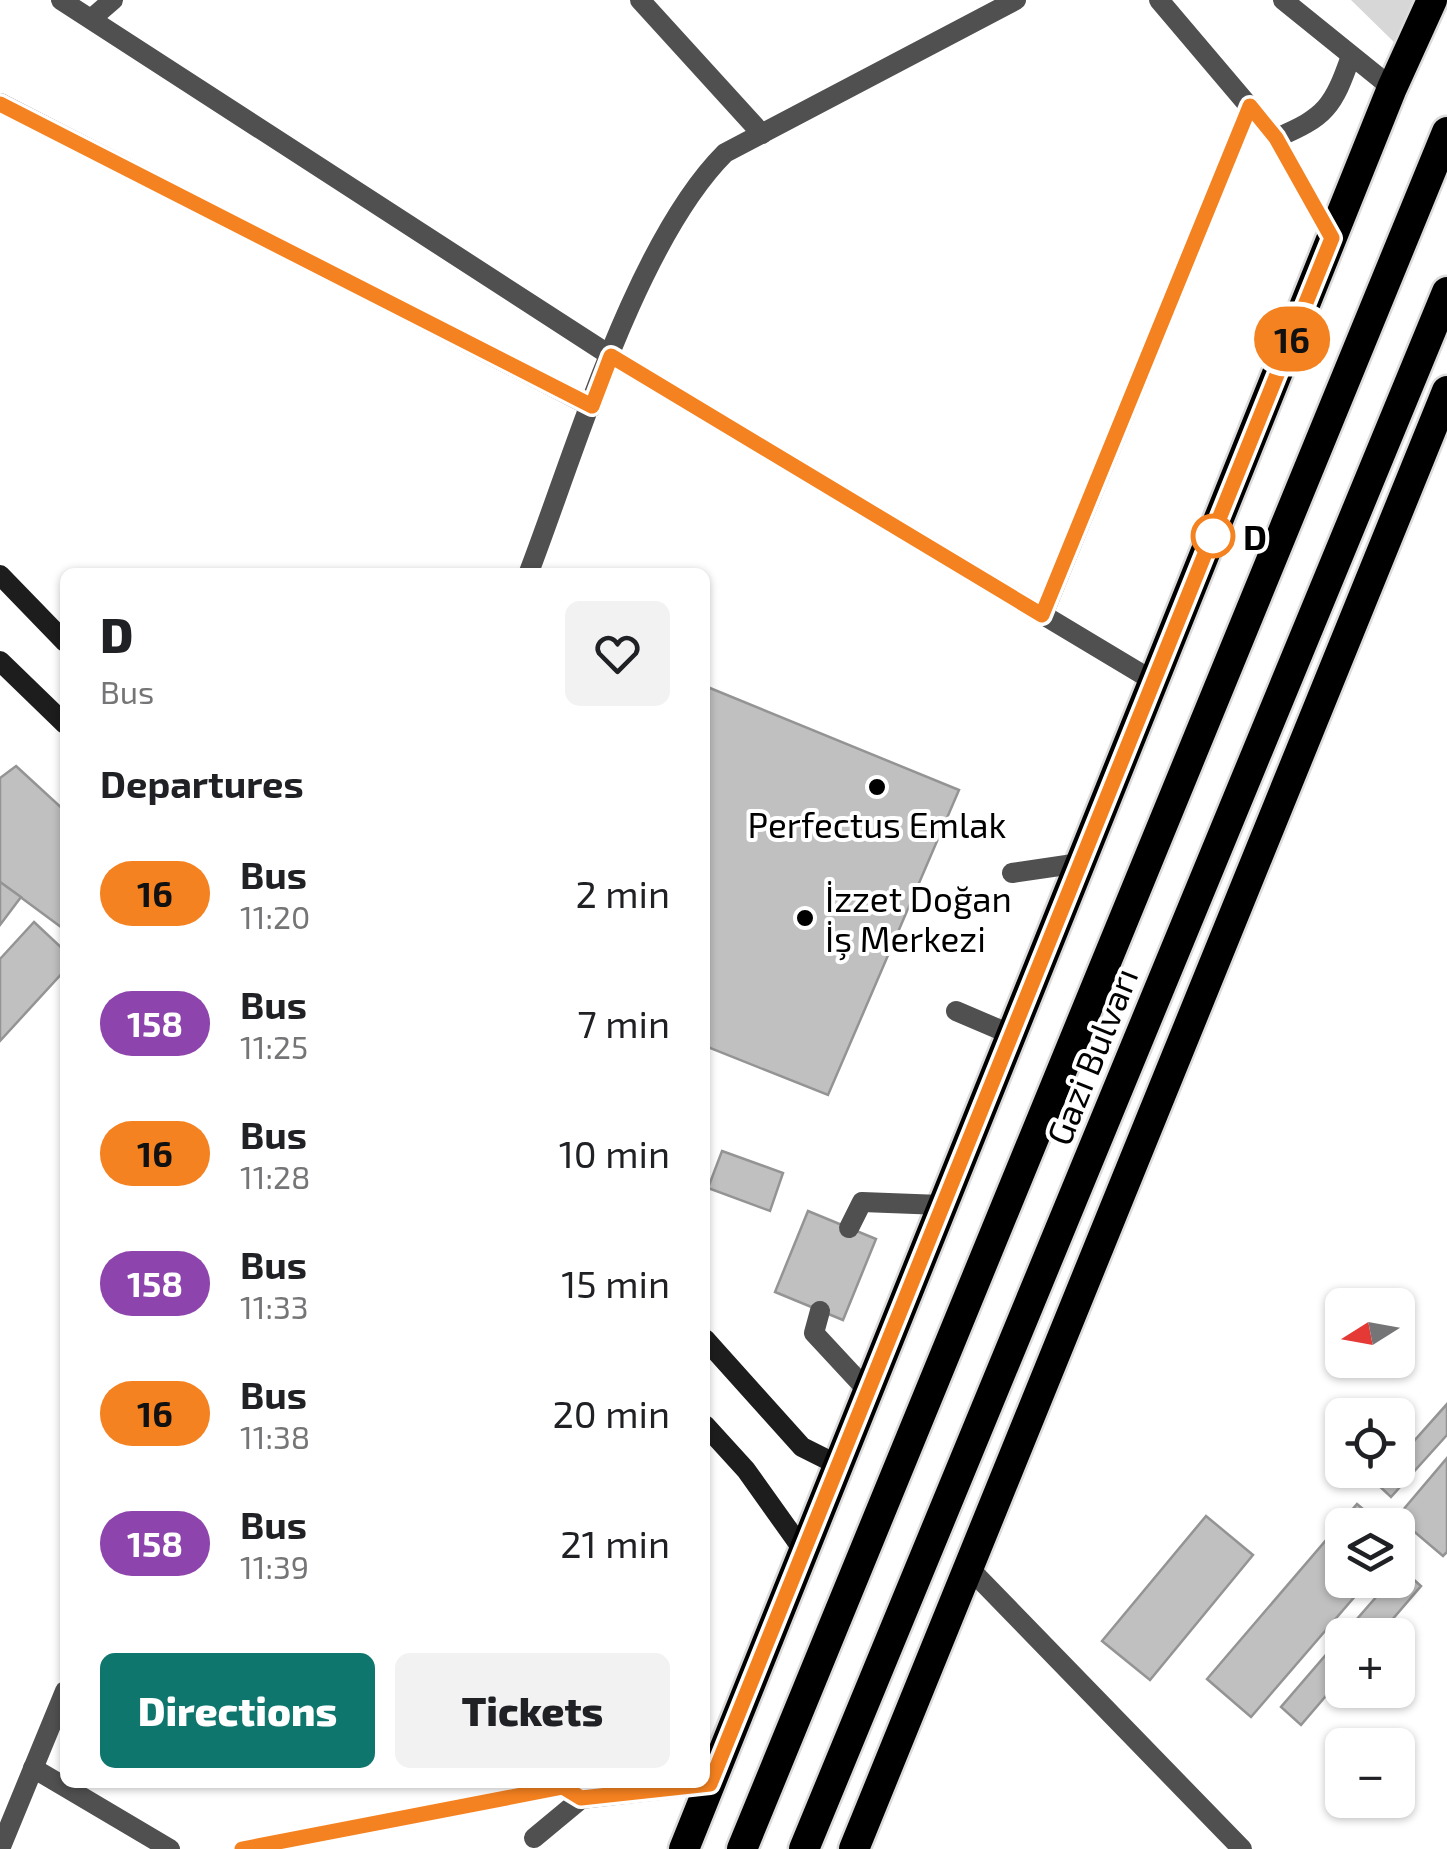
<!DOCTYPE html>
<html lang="en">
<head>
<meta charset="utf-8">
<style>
  :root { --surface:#fff; --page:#f2f2f2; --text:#202124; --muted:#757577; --accent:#0f766e }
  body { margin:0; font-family:"Exo 2",sans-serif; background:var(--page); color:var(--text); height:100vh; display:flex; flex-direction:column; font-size:38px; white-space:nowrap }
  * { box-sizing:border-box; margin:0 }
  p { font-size:32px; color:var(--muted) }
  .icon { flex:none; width:55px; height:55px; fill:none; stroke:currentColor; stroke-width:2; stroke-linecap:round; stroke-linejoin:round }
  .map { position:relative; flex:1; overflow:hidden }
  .sheet { position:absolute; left:60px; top:568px; width:650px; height:1220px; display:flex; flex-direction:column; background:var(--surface); border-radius:15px; box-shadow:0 2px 8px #0004 }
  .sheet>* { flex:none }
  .badge { padding:0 20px; border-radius:32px; font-size:35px; line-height:65px }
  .needle { width:65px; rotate:259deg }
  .controls { position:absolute; left:1325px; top:1288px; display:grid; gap:20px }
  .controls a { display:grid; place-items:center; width:90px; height:90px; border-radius:15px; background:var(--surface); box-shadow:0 2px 8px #0004; font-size:50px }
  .map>.badge { position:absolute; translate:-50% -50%; box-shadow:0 0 0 5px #fff }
  h2 { padding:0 40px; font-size:38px; line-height:90px }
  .round { display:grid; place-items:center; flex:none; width:105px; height:105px; border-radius:15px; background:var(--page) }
  .head { display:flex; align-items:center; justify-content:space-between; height:170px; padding:0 40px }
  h1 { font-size:48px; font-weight:800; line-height:75px }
  .primary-button { display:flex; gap:20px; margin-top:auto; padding:20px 40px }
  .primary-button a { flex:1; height:115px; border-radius:15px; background:var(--accent); color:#fff; font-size:40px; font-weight:800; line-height:115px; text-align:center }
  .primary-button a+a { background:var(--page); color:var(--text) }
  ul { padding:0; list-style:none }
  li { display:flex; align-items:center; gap:30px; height:130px; padding:0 40px }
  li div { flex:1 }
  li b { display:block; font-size:38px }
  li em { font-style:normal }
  li .badge { min-width:110px; font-weight:700; text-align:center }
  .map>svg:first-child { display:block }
  .green { fill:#d7d7d7 }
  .building { fill:#c0c0c0; stroke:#949494; stroke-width:2.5 }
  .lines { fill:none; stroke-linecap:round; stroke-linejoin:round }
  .highway-casing { stroke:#dbdbdb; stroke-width:35 }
  .lane { stroke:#505050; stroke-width:20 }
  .street { stroke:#505050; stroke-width:20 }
  .secondary { stroke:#1d1d1d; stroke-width:20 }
  .highway { stroke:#000; stroke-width:30 }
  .line-casing { stroke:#fff; stroke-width:22 }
  .line { stroke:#f58220; stroke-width:15 }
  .stop-dot { fill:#fff; stroke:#f58220; stroke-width:5 }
  .poi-dot { fill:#000; stroke:#fff; stroke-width:4 }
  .labels { text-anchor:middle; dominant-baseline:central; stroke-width:8; stroke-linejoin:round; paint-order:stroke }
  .stop-label { font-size:35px; font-weight:bold; fill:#000; stroke:#fff; text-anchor:start }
  .poi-label { font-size:35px; fill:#000; stroke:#fff }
  .street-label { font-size:35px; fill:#000; stroke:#fff }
</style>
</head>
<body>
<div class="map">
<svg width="1447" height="1849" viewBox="0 0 1447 1849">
  <rect width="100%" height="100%" fill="#fff"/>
  <polygon class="green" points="1351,0 1413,0 1396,44"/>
  <g class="building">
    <polygon points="705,686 959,790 828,1095 705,1046"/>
    <polygon points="16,766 65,811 65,930 0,882 0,778"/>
    <polygon points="0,882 21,897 0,925"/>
    <polygon points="34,922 65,951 65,970 0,1041 0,959"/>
    <polygon points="722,1151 783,1173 770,1211 708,1188"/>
    <polygon points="808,1211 876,1239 843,1320 775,1292"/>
    <polygon points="1447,1404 1447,1435 1391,1497 1376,1483 1388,1470 1398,1470 1398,1459"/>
    <polygon points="1447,1458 1447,1552 1443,1556 1397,1517"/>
    <polygon points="1357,1504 1382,1525 1342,1525 1342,1580 1369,1580 1251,1717 1207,1679"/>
    <polygon points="1206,1516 1253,1555 1150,1680 1102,1641"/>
    <polygon points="1401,1568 1421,1586 1379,1635 1343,1635 1391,1580 1398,1580"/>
    <polygon points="1342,1636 1342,1677 1301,1725 1281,1707"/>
  </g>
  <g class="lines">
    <defs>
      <g id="highway">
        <polyline points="684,1849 1392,88 1432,0"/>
        <polyline points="742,1849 1447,132"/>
        <polyline points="804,1849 1447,292"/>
        <polyline points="854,1849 1447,391"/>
      </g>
    </defs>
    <use href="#highway" class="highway-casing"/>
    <g class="lane">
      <polyline points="0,103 592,407"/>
      <path d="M1276,138C1326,117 1333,107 1351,56"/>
      <polyline points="1012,873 1080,863"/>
      <polyline points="956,1011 1010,1034"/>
      <polyline points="849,1228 862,1202 941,1205"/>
      <polyline points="820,1311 814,1333 866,1389"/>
      <polyline points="33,1768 170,1849"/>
      <polyline points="534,1838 581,1799 711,1784"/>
      <polyline points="242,1849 563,1787 581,1799"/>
    </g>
    <g class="street">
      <polyline points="61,0 611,356 1155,682"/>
      <polyline points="640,0 762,134"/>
      <polyline points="1159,0 1276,138 1332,239"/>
      <polyline points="1283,0 1392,88"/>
      <polyline points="91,19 113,0"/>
      <path d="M529,572C575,452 636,242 725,153L1016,0"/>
      <polyline points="1043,615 1250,106"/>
      <polyline points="968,1567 1242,1849"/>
      <polyline points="0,1849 65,1691"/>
    </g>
    <g class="secondary">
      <polyline points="0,575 65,642"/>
      <polyline points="0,661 65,724"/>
      <polyline points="705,1339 802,1447 836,1464"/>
      <polyline points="705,1425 746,1470 803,1550"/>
    </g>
    <use href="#highway" class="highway"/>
  </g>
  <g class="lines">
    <defs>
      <polyline id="line" points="0,104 592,406 611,356 1042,615 1250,106 1276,138 1332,238 710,1784 581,1798 563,1787 242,1849"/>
    </defs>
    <use href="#line" class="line-casing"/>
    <use href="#line" class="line"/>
  </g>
  <circle class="stop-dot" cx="1213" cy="536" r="20"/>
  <g class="poi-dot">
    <circle cx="877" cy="787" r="10"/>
    <circle cx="805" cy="918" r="10"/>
  </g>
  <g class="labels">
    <g class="stop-label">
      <text x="1243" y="536">D</text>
    </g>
    <g class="poi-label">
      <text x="877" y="824">Perfectus Emlak</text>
      <text x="825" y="898" text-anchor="start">İzzet Doğan<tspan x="825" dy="40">İş Merkezi</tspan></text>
    </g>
    <g class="street-label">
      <text transform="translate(1091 1056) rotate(-68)">Gazi Bulvarı</text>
    </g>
  </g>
</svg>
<div class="controls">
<a><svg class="needle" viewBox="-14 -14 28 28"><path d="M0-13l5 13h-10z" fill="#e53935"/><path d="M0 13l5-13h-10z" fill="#757577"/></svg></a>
<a><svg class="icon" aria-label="locate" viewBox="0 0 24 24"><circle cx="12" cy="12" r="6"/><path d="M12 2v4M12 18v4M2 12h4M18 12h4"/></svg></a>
<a><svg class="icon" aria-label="layers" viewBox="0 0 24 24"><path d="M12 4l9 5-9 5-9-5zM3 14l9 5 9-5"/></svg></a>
<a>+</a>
<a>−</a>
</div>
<b class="badge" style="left:1292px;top:339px;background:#f58220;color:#111">16</b>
<section class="sheet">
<div class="head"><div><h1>D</h1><p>Bus</p></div><a class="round"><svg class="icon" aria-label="heart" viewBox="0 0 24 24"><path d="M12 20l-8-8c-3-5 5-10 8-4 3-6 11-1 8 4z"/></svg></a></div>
<h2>Departures</h2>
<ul>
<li><span class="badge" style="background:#f58220;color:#111">16</span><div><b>Bus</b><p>11:20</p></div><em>2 min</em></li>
<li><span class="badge" style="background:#8e44ad;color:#fff">158</span><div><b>Bus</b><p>11:25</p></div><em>7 min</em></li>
<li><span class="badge" style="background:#f58220;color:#111">16</span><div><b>Bus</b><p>11:28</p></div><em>10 min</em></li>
<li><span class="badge" style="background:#8e44ad;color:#fff">158</span><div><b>Bus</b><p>11:33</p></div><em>15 min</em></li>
<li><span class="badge" style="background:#f58220;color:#111">16</span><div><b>Bus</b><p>11:38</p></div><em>20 min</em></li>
<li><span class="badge" style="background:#8e44ad;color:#fff">158</span><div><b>Bus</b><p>11:39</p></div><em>21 min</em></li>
</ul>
<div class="primary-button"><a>Directions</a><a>Tickets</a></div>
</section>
</div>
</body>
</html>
